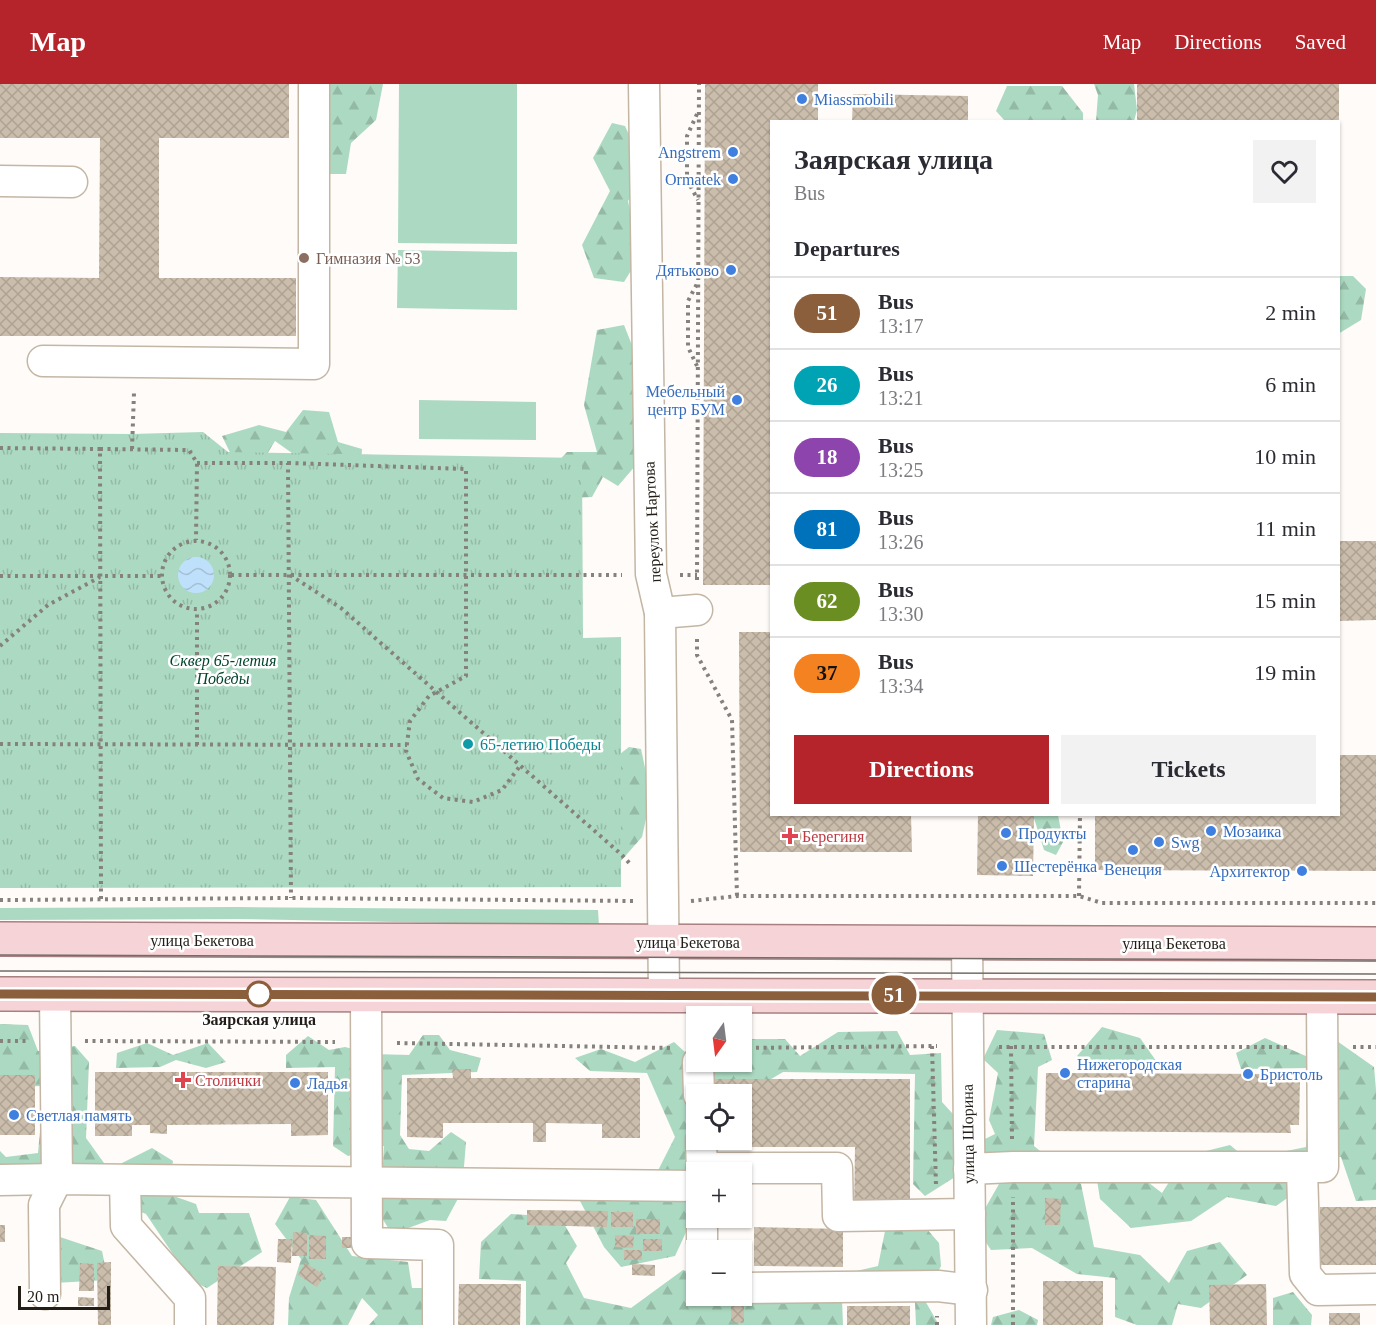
<!DOCTYPE html>
<html lang="en">
<head>
<meta charset="utf-8">
<style>
  :root { --surface:#fff; --page:#f2f2f3; --text:#2b2b33; --muted:#7c7c81; --line:#e1e1e2; --accent:#b4242a }
  body { margin:0; font-family:"Times New Roman",serif; background:var(--page); color:var(--text); height:100vh; display:flex; flex-direction:column; font-size:22px; white-space:nowrap }
  * { box-sizing:border-box; margin:0 }
  p { font-size:20px; color:var(--muted) }
  .icon { flex:none; width:33px; height:33px; fill:none; stroke:currentColor; stroke-width:2; stroke-linecap:round; stroke-linejoin:round }
  .map { position:relative; flex:1; overflow:hidden }
  .details { position:absolute; left:770px; top:36px; width:570px; height:696px; display:flex; flex-direction:column; background:var(--surface); border-radius:0px; box-shadow:0 2px 4px #0004 }
  .details>* { flex:none }
  .badge { padding:0 12px; border-radius:20px; font-size:21px; line-height:39px }
  .needle { width:39px; rotate:194deg }
  .tools { position:absolute; left:686px; top:922px; display:grid; gap:12px }
  .tools a { display:grid; place-items:center; width:66px; height:66px; border-radius:0px; background:var(--surface); box-shadow:0 2px 4px #0004; font-size:30px }
  .scale { position:absolute; left:18px; bottom:15px; width:92px; box-sizing:border-box; padding-left:6px; border:3px solid #221d16; border-top:0; font-size:16px; line-height:21px; white-space:nowrap; color:#221d16; -webkit-text-stroke:4px #fff; paint-order:stroke }
  .map>.badge { position:absolute; translate:-50% -50%; box-shadow:0 0 0 3px #fff }
  h2 { padding:0 24px; font-size:22px; line-height:54px }
  .round { display:grid; place-items:center; flex:none; width:63px; height:63px; border-radius:0px; background:var(--page) }
  .summary { display:flex; align-items:center; justify-content:space-between; height:102px; padding:0 24px }
  h1 { font-size:28px; font-weight:800; line-height:45px }
  .primary-button { display:flex; gap:12px; margin-top:auto; padding:12px 24px }
  .primary-button a { flex:1; height:69px; border-radius:0px; background:var(--accent); color:#fff; font-size:24px; font-weight:800; line-height:69px; text-align:center }
  .primary-button a+a { background:var(--page); color:var(--text) }
  ul { padding:0; list-style:none }
  li { display:flex; align-items:center; gap:18px; height:72px; padding:0 24px; border-top:2px solid var(--line) }
  li div { flex:1 }
  li b { display:block; font-size:22px }
  li em { font-style:normal }
  li .badge { min-width:66px; font-weight:700; text-align:center }
  header { display:flex; align-items:center; gap:36px; box-sizing:border-box; height:84px; padding:0 30px; background:var(--accent); color:#fff }
  header strong { font-size:28px }
  nav { display:flex; gap:33px; margin-inline-start:auto; font-size:21px }
  .map>svg:first-child { display:block }
  .green { fill:#acd9c1 }
  .forest { fill:url(#forest-firs) }
  .park { fill:url(#park-tufts) }
  .water { fill:url(#water-waves) }
  .building { fill:url(#building-cross-hatch) }
  .lines { fill:none; stroke-linecap:round; stroke-linejoin:round }
  .minor-casing { stroke:#c3b6a4; stroke-width:33 }
  .major-casing { stroke:#a88081; stroke-width:36 }
  .path { stroke:#85817c; stroke-width:4; stroke-dasharray:3 4.5; stroke-linecap:butt }
  .minor { stroke:#fff; stroke-width:30 }
  .major { stroke:#f6d3d6; stroke-width:33 }
  .tram { stroke:#726d68; stroke-width:1.5 }
  .line-casing { stroke:#fff; stroke-width:14 }
  .line { stroke:#8b5e3c; stroke-width:9 }
  .shop-dot { fill:#3f7fe0; stroke:#fff; stroke-width:2 }
  .education-dot { fill:#8d6e63; stroke:#fff; stroke-width:2 }
  .culture-dot { fill:#0f9aa8; stroke:#fff; stroke-width:2 }
  .health-dot { fill:#e0444e; stroke:#fff; stroke-width:2 }
  .stop-dot { fill:#fff; stroke:#8b5e3c; stroke-width:3 }
  .labels { text-anchor:middle; dominant-baseline:central; stroke-width:5; stroke-linejoin:round; paint-order:stroke }
  .shop-label { font-size:16px; fill:#366cbe; stroke:#fff; text-anchor:start }
  .education-label { font-size:16px; fill:#785e54; stroke:#fff; text-anchor:start }
  .street-label { font-size:16px; fill:#221d16; stroke:#fff }
  .park-label { font-size:16px; font-style:italic; fill:#00442c; stroke:#fff }
  .culture-label { font-size:16px; fill:#0d838f; stroke:#fff; text-anchor:start }
  .health-label { font-size:16px; fill:#be3a42; stroke:#fff; text-anchor:start }
  .stop-label { font-size:16px; font-weight:bold; fill:#221d16; stroke:#fff }
</style>
</head>
<body>
<header>
<strong>Map</strong>
<nav><a>Map</a><a>Directions</a><a>Saved</a></nav>
</header>
<div class="map">
<svg width="1376" height="1241" viewBox="0 0 1376 1241">
  <defs>
    <pattern id="forest-firs" width="22" height="20" patternUnits="userSpaceOnUse" patternTransform="scale(1.5)"><rect width="22" height="20" fill="#acd9c1"/><path d="M5 1l3.5 6h-7zM16 11l3.5 6h-7z" fill="#94baa5"/></pattern>
    <pattern id="park-tufts" width="24" height="20" patternUnits="userSpaceOnUse" patternTransform="scale(1.5)"><rect width="24" height="20" fill="#acd9c1"/><path d="M3 7l-1-3M5 7V3M7 7l1-3M15 17l-1-3M17 17v-4M19 17l1-3" fill="none" stroke="#94baa5"/></pattern>
    <pattern id="water-waves" width="16" height="10" patternUnits="userSpaceOnUse" patternTransform="scale(1.5)"><rect width="16" height="10" fill="#bfe0fb"/><path d="M0 5q4-4 8 0t8 0" fill="none" stroke="#a4c0d6"/></pattern>
    <pattern id="building-cross-hatch" width="8" height="8" patternUnits="userSpaceOnUse" patternTransform="scale(1.5)"><rect width="8" height="8" fill="#cbbdac"/><path d="M0 0l8 8M0 8l8-8" fill="none" stroke="#aea293"/></pattern>
  </defs>
  <rect width="100%" height="100%" fill="#fefbf8"/>
  <g class="green">
    <polygon points="399,0 517,0 517,160 398,159"/>
    <polygon points="398,166 517,168 517,226 397,224"/>
    <polygon points="419,316 536,318 536,356 419,355"/>
    <polygon points="238,823 598,826 599,842 238,835 0,836 0,824"/>
  </g>
  <g class="forest">
    <polygon points="327,0 383,0 376,36 351,59 346,90 326,90"/>
    <polygon points="1094,0 1134,0 1137,26 1134,37 1096,37 1098,11"/>
    <polygon points="1007,2 1062,2 1083,29 1083,37 1005,37 996,27"/>
    <polygon points="612,39 625,42 647,90 628,117 640,172 624,198 594,194 582,161 610,107 593,74"/>
    <polygon points="1338,192 1353,192 1366,205 1361,236 1338,250"/>
    <polygon points="624,241 639,279 636,381 618,402 603,393 592,413 568,414 542,394 567,368 597,368 584,321 597,246"/>
    <polygon points="303,326 329,328 338,358 362,365 360,408 299,374 275,357 255,390 239,387 222,352 259,341 286,348"/>
    <polygon points="629,663 641,665 651,712 642,753 620,778 607,680"/>
    <polygon points="1033,731 1058,731 1063,758 1056,771 1044,766"/>
    <polygon points="0,940 28,941 38,967 75,962 89,978 86,1054 104,1079 39,1110 0,1096 0,1067 6,1073 38,1069 44,1002 0,1003"/>
    <polygon points="1102,943 1140,954 1159,981 1089,984 1077,972"/>
    <polygon points="997,946 1044,950 1052,976 1038,983 1034,1062 1081,1100 1094,1163 1140,1171 1169,1199 1187,1167 1220,1158 1247,1191 1201,1224 1178,1220 1172,1241 1137,1241 1115,1233 1115,1194 1077,1190 1032,1164 991,1166 975,1142 999,1100 975,1075 973,1061 995,1050 989,1036 998,989 983,975"/>
    <polygon points="897,947 910,971 941,969 942,1018 962,1040 963,1088 925,1112 913,1100 915,990 783,988 746,1010 696,1011 696,1127 675,1172 621,1183 604,1163 580,1117 595,1105 643,1116 675,1053 647,989 590,987 575,974 601,965 635,978 674,958 696,978 741,978 741,955 785,955 800,972 838,948"/>
    <polygon points="423,951 439,951 450,966 481,974 477,988 402,991 400,1051 409,1065 429,1067 451,1048 466,1058 462,1107 446,1137 430,1136 392,1150 380,1131 384,1062 348,1072 333,1062 335,983 286,984 286,971 308,952 329,966 345,963 372,970 409,971"/>
    <polygon points="1265,954 1308,973 1337,957 1374,983 1376,1006 1376,1116 1356,1117 1341,1073 1318,1073 1313,1096 1276,1122 1227,1113 1191,1137 1131,1144 1100,1115 1094,1077 1140,1092 1162,1109 1186,1072 1230,1061 1247,1075 1306,1063 1308,1024 1319,1012 1307,984 1241,985 1236,969"/>
    <polygon points="147,959 173,971 208,959 226,978 206,984 176,976 160,983 116,984 117,969"/>
    <polygon points="152,1064 173,1077 168,1110 196,1120 199,1129 249,1129 262,1168 207,1204 191,1197 146,1130 115,1118 122,1079"/>
    <polygon points="290,1113 316,1116 352,1172 408,1178 412,1204 448,1204 449,1241 369,1241 378,1231 362,1214 348,1241 288,1241 289,1214 301,1175 275,1140"/>
    <polygon points="511,1130 560,1133 577,1162 566,1179 584,1214 631,1224 683,1186 696,1190 696,1212 741,1212 741,1192 749,1188 822,1195 878,1182 886,1142 919,1136 939,1159 941,1182 924,1215 939,1241 916,1241 915,1218 842,1216 843,1241 526,1241 526,1197 479,1195 481,1158"/>
    <polygon points="57,1152 102,1167 108,1196 54,1199"/>
    <polygon points="1293,1208 1312,1231 1311,1241 1273,1241 1273,1214"/>
    <polygon points="1019,1226 1038,1236 1037,1241 991,1241 993,1233"/>
  </g>
  <polygon class="park" points="203,348 228,368 582,374 583,554 621,553 621,803 0,804 0,349 132,350"/>
  <circle class="water" cx="196" cy="491" r="18"/>
  <g class="building">
    <polygon points="0,0 289,0 289,54 159,54 159,194 296,194 296,252 0,252 0,193 99,194 100,54 0,54"/>
    <polygon points="705,0 818,0 818,38 771,38 771,501 703,501"/>
    <rect x="1137" y="0" width="202" height="38"/>
    <polygon points="853,10 968,12 968,38 852,38"/>
    <polygon points="1338,457 1376,457 1376,536 1338,537"/>
    <polygon points="739,548 771,548 771,730 911,730 912,768 740,768"/>
    <polygon points="1338,671 1376,671 1376,787 1095,786 1095,730 1338,730"/>
    <polygon points="978,731 1034,732 1033,792 977,791"/>
    <polygon points="452,985 471,985 471,994 640,994 640,1054 602,1054 602,1040 546,1039 546,1058 533,1058 533,1039 443,1039 443,1054 407,1053 407,994 453,994"/>
    <polygon points="95,988 328,988 328,1051 291,1052 291,1040 167,1041 167,1050 150,1049 150,1041 132,1041 132,1052 95,1052"/>
    <polygon points="1046,989 1291,990 1291,995 1300,995 1299,1041 1290,1041 1291,1049 1045,1047"/>
    <rect x="0" y="991" width="35" height="60"/>
    <polygon points="712,995 910,995 910,1129 854,1128 855,1063 712,1063 712,1056 741,1056 741,1011 712,1011"/>
    <polygon points="1045,1114 1061,1115 1060,1141 1045,1141"/>
    <rect x="1320" y="1123" width="56" height="58"/>
    <polygon points="527,1126 608,1127 607,1143 527,1141"/>
    <rect x="611" y="1128" width="22" height="15"/>
    <rect x="636" y="1135" width="24" height="15"/>
    <rect x="0" y="1141" width="5" height="17"/>
    <polygon points="754,1143 843,1145 843,1183 754,1182"/>
    <polygon points="293,1148 307,1149 307,1172 292,1172"/>
    <polygon points="309,1151 326,1152 326,1175 309,1175"/>
    <polygon points="615,1151 634,1152 633,1164 615,1163"/>
    <rect x="342" y="1153" width="10" height="11"/>
    <polygon points="278,1155 292,1155 291,1179 277,1178"/>
    <rect x="643" y="1155" width="19" height="12"/>
    <polygon points="711,1162 734,1165 734,1167 711,1167"/>
    <rect x="624" y="1166" width="18" height="10"/>
    <polygon points="111,1178 111,1241 98,1241 97,1179"/>
    <polygon points="80,1179 94,1180 94,1207 79,1207"/>
    <polygon points="305,1179 325,1191 317,1203 298,1191"/>
    <polygon points="632,1180 655,1181 655,1192 632,1191"/>
    <polygon points="218,1182 276,1183 274,1241 217,1241"/>
    <rect x="1043" y="1197" width="60" height="44"/>
    <polygon points="459,1200 521,1200 520,1241 458,1241"/>
    <polygon points="1266,1200 1267,1241 1210,1241 1209,1201"/>
    <polygon points="78,1213 94,1214 94,1222 78,1222"/>
    <polygon points="731,1216 744,1216 744,1239 731,1238"/>
    <rect x="847" y="1222" width="63" height="19"/>
    <rect x="1329" y="1229" width="31" height="12"/>
  </g>
  <g class="lines">
    <defs>
      <g id="minor">
        <polyline points="644,0 651,490 660,529 664,911"/>
        <polyline points="0,97 72,98"/>
        <polyline points="43,277 314,280 314,0"/>
        <polyline points="660,529 697,526"/>
        <polyline points="967,859 971,1241"/>
        <polyline points="366,910 367,1159 438,1161 438,1241"/>
        <polyline points="698,978 699,1011"/>
        <polyline points="701,1056 702,1089"/>
        <polyline points="702,1084 837,1084 838,1132 970,1130"/>
        <polyline points="1302,1084 1305,1190 1318,1206 1376,1205"/>
        <polyline points="969,1085 1013,1083 1323,1083 1322,912"/>
        <polyline points="0,1096 57,1095 696,1102"/>
        <polyline points="125,1096 126,1142 190,1214 190,1241"/>
        <polyline points="702,1134 702,1157"/>
        <polyline points="741,1204 938,1202 972,1206"/>
        <polyline points="45,1210 44,1121 57,1095 55,910"/>
      </g>
      <g id="major">
        <polyline points="0,855 1376,860"/>
        <polyline points="0,910 1376,913"/>
      </g>
    </defs>
    <use href="#minor" class="minor-casing"/>
    <use href="#major" class="major-casing"/>
    <g class="path">
      <polyline points="697,30 687,52 687,96 698,116"/>
      <polyline points="697,282 688,263 688,217 698,198"/>
      <polyline points="0,364 100,365"/>
      <polyline points="132,365 134,309"/>
      <polyline points="197,379 288,379 291,814"/>
      <polyline points="288,379 466,385 466,592 429,612 410,637 406,667 418,695 443,714 473,718 502,706 520,682"/>
      <circle cx="196" cy="491" r="34"/>
      <polyline points="231,491 622,491"/>
      <polyline points="290,491 341,524 622,771 631,781"/>
      <polyline points="680,491 697,491"/>
      <polyline points="0,492 161,492"/>
      <polyline points="697,496 699,0"/>
      <polyline points="697,555 697,571 732,636 737,812"/>
      <polyline points="0,562 48,521 100,493"/>
      <polyline points="0,660 407,661"/>
      <polyline points="197,661 197,526"/>
      <polyline points="1079,812 1080,730"/>
      <polyline points="101,815 100,365 189,366 197,379 196,456"/>
      <polyline points="0,816 291,814 633,817"/>
      <polyline points="691,817 737,812 1079,812 1102,819 1376,819"/>
      <polyline points="0,957 26,957"/>
      <polyline points="85,957 335,958"/>
      <polyline points="397,959 671,964"/>
      <polyline points="932,962 936,1102"/>
      <polyline points="1011,962 1012,1055"/>
      <polyline points="999,963 1291,963"/>
      <polyline points="1353,963 1376,963"/>
      <polyline points="741,964 937,962"/>
      <polyline points="937,1241 937,1232"/>
      <polyline points="1013,1241 1013,1113"/>
    </g>
    <use href="#minor" class="minor"/>
    <use href="#major" class="major"/>
    <g class="tram">
      <polyline points="0,871 1376,876"/>
      <polyline points="0,887 1376,890"/>
    </g>
  </g>
  <g class="lines">
    <defs>
      <polyline id="line" points="0,910 1376,913"/>
    </defs>
    <use href="#line" class="line-casing"/>
    <use href="#line" class="line"/>
  </g>
  <g class="shop-dot">
    <circle cx="802" cy="15" r="6"/>
    <circle cx="733" cy="68" r="6"/>
    <circle cx="733" cy="95" r="6"/>
    <circle cx="731" cy="186" r="6"/>
    <circle cx="737" cy="316" r="6"/>
    <circle cx="1211" cy="747" r="6"/>
    <circle cx="1006" cy="749" r="6"/>
    <circle cx="1159" cy="758" r="6"/>
    <circle cx="1133" cy="766" r="6"/>
    <circle cx="1002" cy="782" r="6"/>
    <circle cx="1302" cy="787" r="6"/>
    <circle cx="1065" cy="989" r="6"/>
    <circle cx="1248" cy="990" r="6"/>
    <circle cx="295" cy="999" r="6"/>
    <circle cx="14" cy="1031" r="6"/>
  </g>
  <circle class="education-dot" cx="304" cy="174" r="6"/>
  <circle class="culture-dot" cx="468" cy="660" r="6"/>
  <g class="health-dot">
    <path d="M787 743h6v6h6v6h-6v6h-6v-6h-6v-6h6z"/>
    <path d="M180 987h6v6h6v6h-6v6h-6v-6h-6v-6h6z"/>
  </g>
  <circle class="stop-dot" cx="259" cy="910" r="12"/>
  <g class="labels">
    <g class="shop-label">
      <text x="814" y="15">Miassmobili</text>
      <text x="721" y="68" text-anchor="end">Angstrem</text>
      <text x="721" y="95" text-anchor="end">Ormatek</text>
      <text x="719" y="186" text-anchor="end">Дятьково</text>
      <text x="725" y="307" text-anchor="end">Мебельный<tspan x="725" dy="18">центр БУМ</tspan></text>
      <text x="1223" y="747">Мозаика</text>
      <text x="1018" y="749">Продукты</text>
      <text x="1171" y="758">Swg</text>
      <text x="1014" y="782">Шестерёнка</text>
      <text x="1133" y="785" text-anchor="middle">Венеция</text>
      <text x="1290" y="787" text-anchor="end">Архитектор</text>
      <text x="1077" y="980">Нижегородская<tspan x="1077" dy="18">старина</tspan></text>
      <text x="1260" y="990">Бристоль</text>
      <text x="307" y="999">Ладья</text>
      <text x="26" y="1031">Светлая память</text>
    </g>
    <g class="education-label">
      <text x="316" y="174">Гимназия № 53</text>
    </g>
    <g class="street-label">
      <text transform="translate(652 438) rotate(-93)">переулок Нартова</text>
      <text x="202" y="856">улица Бекетова</text>
      <text x="688" y="858">улица Бекетова</text>
      <text x="1174" y="859">улица Бекетова</text>
      <text transform="translate(968 1050) rotate(-91)">улица Шорина</text>
    </g>
    <g class="park-label">
      <text x="223" y="576">Сквер 65-летия<tspan x="223" dy="18">Победы</tspan></text>
    </g>
    <g class="culture-label">
      <text x="480" y="660">65-летию Победы</text>
    </g>
    <g class="health-label">
      <text x="802" y="752">Берегиня</text>
      <text x="195" y="996">Столички</text>
    </g>
    <g class="stop-label">
      <text x="259" y="935">Заярская улица</text>
    </g>
  </g>
</svg>
<div class="tools">
<a><svg class="needle" viewBox="-14 -14 28 28"><path d="M0-13l5 13h-10z" fill="#e53935"/><path d="M0 13l5-13h-10z" fill="#7c7c81"/></svg></a>
<a><svg class="icon" aria-label="locate" viewBox="0 0 24 24"><circle cx="12" cy="12" r="6"/><path d="M12 2v4M12 18v4M2 12h4M18 12h4"/></svg></a>
<a>+</a>
<a>−</a>
</div>
<div class="scale">20 m</div>
<b class="badge" style="left:894px;top:911px;background:#8b5e3c;color:#fff">51</b>
<section class="details">
<div class="summary"><div><h1>Заярская улица</h1><p>Bus</p></div><a class="round"><svg class="icon" aria-label="heart" viewBox="0 0 24 24"><path d="M12 20l-8-8c-3-5 5-10 8-4 3-6 11-1 8 4z"/></svg></a></div>
<h2>Departures</h2>
<ul>
<li><span class="badge" style="background:#8b5e3c;color:#fff">51</span><div><b>Bus</b><p>13:17</p></div><em>2 min</em></li>
<li><span class="badge" style="background:#00a3b4;color:#fff">26</span><div><b>Bus</b><p>13:21</p></div><em>6 min</em></li>
<li><span class="badge" style="background:#8e44ad;color:#fff">18</span><div><b>Bus</b><p>13:25</p></div><em>10 min</em></li>
<li><span class="badge" style="background:#0072bc;color:#fff">81</span><div><b>Bus</b><p>13:26</p></div><em>11 min</em></li>
<li><span class="badge" style="background:#6b8e23;color:#fff">62</span><div><b>Bus</b><p>13:30</p></div><em>15 min</em></li>
<li><span class="badge" style="background:#f58220;color:#111">37</span><div><b>Bus</b><p>13:34</p></div><em>19 min</em></li>
</ul>
<div class="primary-button"><a>Directions</a><a>Tickets</a></div>
</section>
</div>
</body>
</html>
